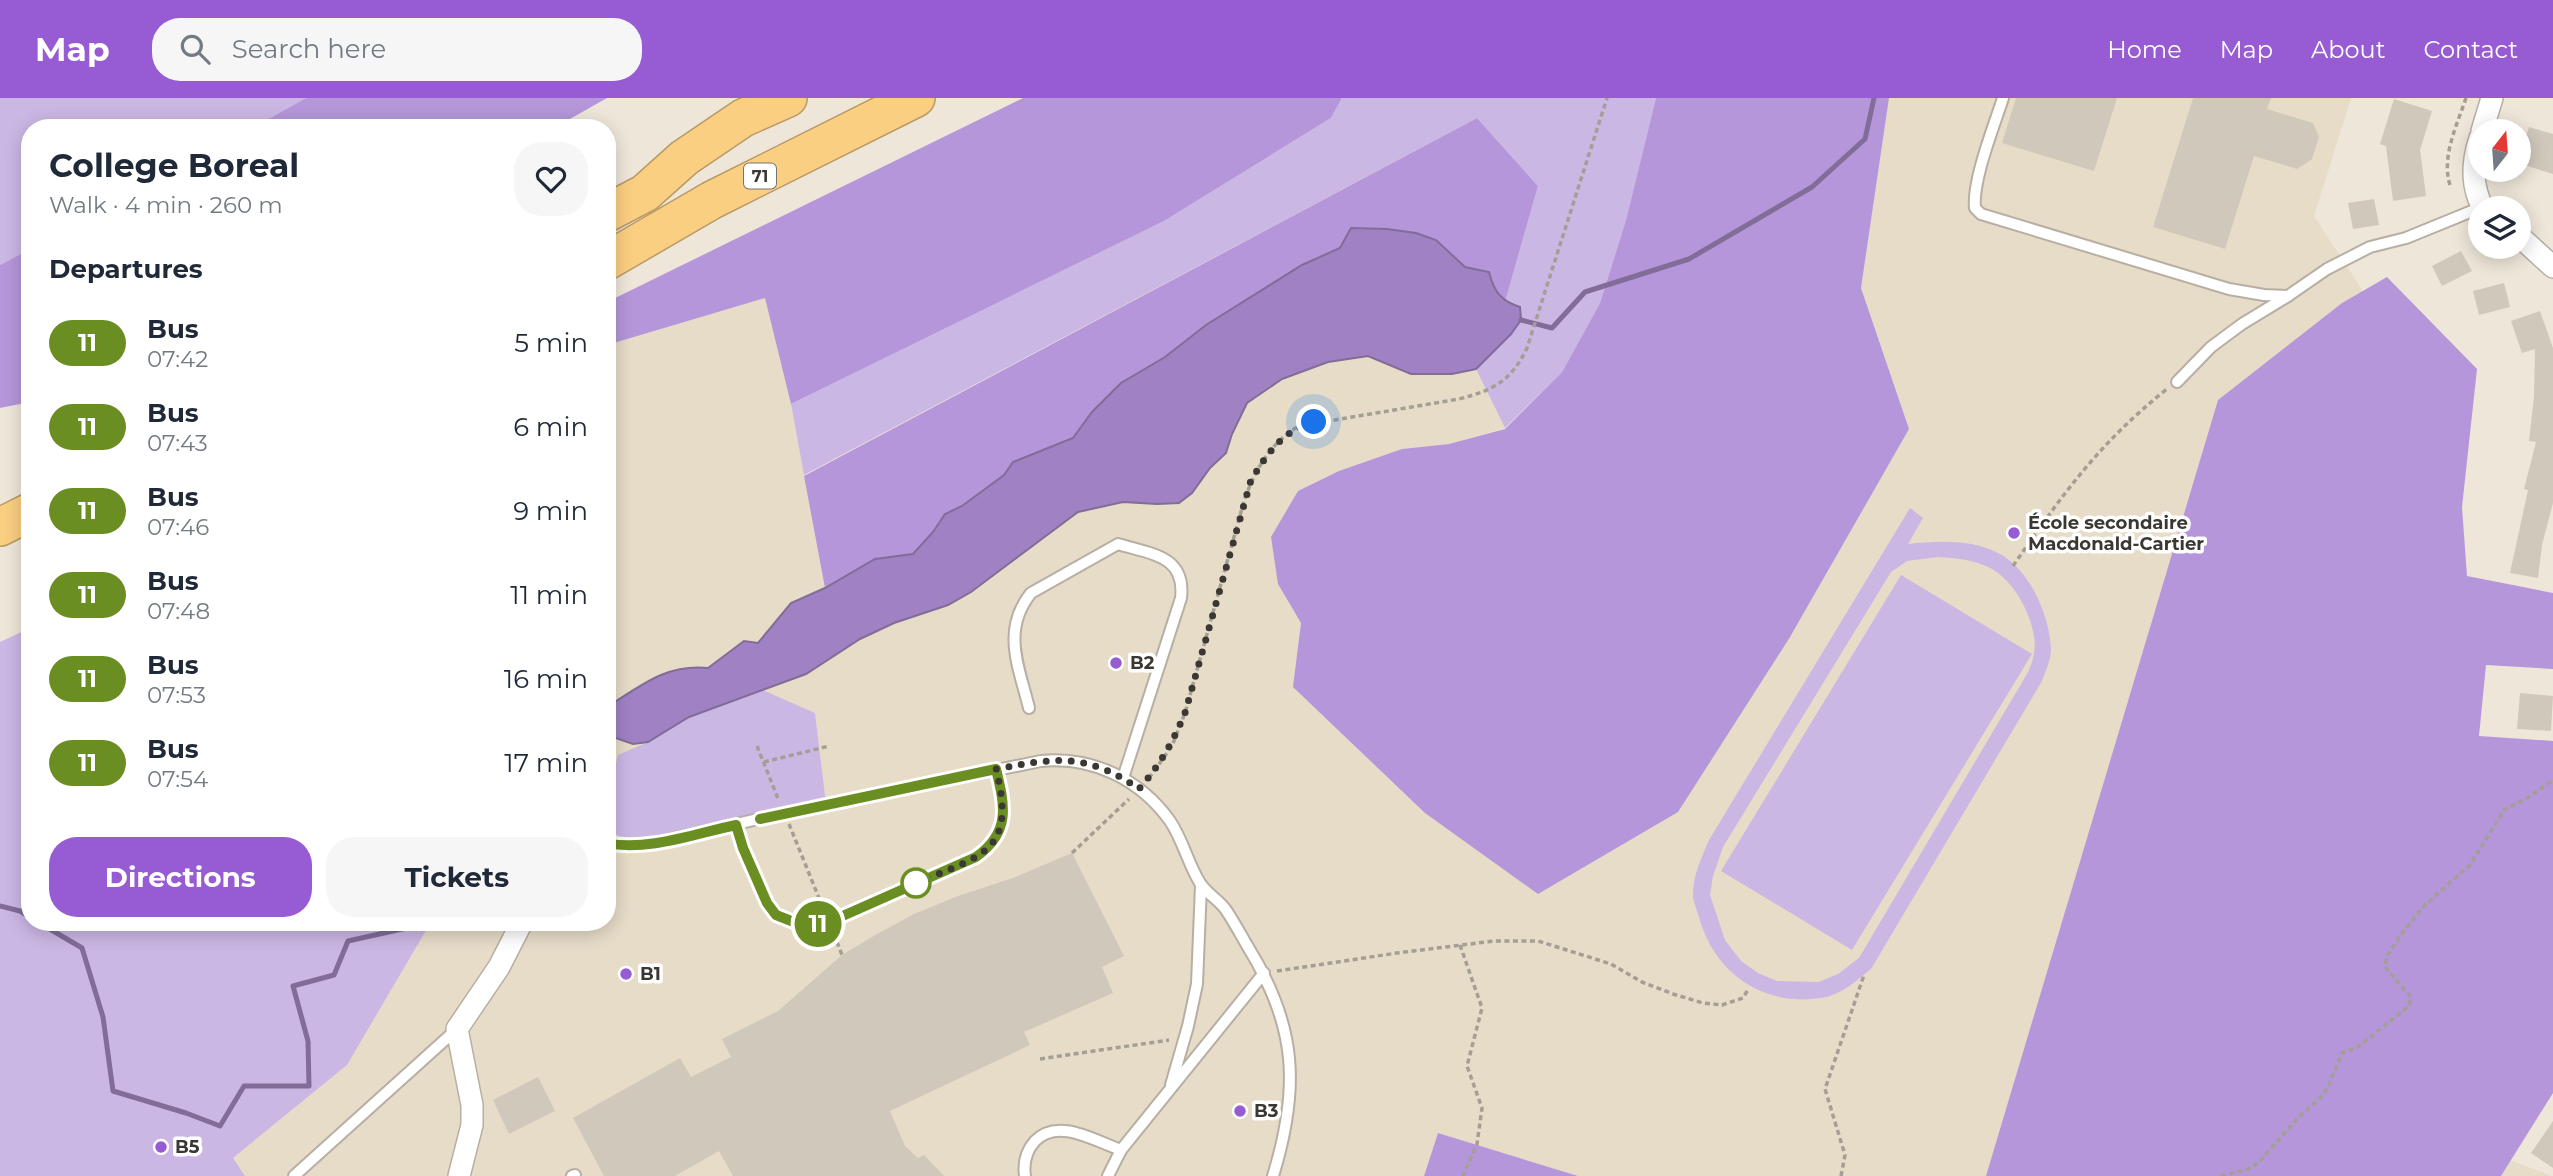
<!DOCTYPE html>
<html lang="en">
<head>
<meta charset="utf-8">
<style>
  :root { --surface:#fff; --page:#f6f6f7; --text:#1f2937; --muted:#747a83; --accent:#975bd3 }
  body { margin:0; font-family:Montserrat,sans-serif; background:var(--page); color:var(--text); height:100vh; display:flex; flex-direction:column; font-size:26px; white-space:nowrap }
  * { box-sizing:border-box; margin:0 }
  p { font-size:23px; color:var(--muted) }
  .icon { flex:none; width:38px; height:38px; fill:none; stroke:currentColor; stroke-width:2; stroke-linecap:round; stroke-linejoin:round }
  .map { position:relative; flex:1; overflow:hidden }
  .panel { position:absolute; left:21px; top:21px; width:595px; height:812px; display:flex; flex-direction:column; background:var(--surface); border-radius:28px; box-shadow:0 4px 18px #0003 }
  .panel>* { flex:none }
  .badge { padding:0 14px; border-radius:23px; font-size:24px; line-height:46px }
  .needle { width:46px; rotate:17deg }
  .buttons { position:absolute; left:2468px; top:21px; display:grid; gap:14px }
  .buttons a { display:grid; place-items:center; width:63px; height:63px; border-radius:50%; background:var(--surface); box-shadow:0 4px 18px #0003; font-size:35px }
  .you { position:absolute; width:35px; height:35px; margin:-18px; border:5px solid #fff; border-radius:50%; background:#1a73e8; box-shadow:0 0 0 10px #1a73e833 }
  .map>.badge { position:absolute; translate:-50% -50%; box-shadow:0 0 0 4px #fff }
  h2 { padding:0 28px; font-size:26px; line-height:63px }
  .round { display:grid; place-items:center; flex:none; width:74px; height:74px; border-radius:28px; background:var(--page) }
  .headline { display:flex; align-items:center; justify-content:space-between; height:119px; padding:0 28px }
  h1 { font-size:33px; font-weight:700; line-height:52px }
  .primary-button { display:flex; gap:14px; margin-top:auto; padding:14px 28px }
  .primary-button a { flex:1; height:80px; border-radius:28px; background:var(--accent); color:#fff; font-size:28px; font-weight:700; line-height:80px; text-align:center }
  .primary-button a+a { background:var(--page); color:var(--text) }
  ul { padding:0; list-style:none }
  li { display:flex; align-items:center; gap:21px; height:84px; padding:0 28px }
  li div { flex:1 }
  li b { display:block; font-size:26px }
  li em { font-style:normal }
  li .badge { min-width:77px; font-weight:700; text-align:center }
  header { display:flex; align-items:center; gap:42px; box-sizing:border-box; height:98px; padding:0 35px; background:var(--accent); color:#fff }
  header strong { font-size:33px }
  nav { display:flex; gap:38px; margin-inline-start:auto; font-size:24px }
  .search { width:490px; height:63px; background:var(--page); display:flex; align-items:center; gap:18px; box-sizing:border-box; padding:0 24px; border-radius:28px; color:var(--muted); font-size:26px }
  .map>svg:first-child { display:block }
  .built { fill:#e7dcc8 }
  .green { fill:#cbb7e4; fill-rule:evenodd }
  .forest { fill:#b596da }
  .water { fill:#a082c4; stroke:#826c98; stroke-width:2 }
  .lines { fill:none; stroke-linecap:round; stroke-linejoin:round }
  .stream { stroke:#826c98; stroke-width:5 }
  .building { fill:#d0c8bb }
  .lane-casing { stroke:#b7afa3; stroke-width:14 }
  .street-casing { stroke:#b7afa3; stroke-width:24 }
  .highway-casing { stroke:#b89a66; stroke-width:40 }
  .path { stroke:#a49e94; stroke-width:3.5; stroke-dasharray:5 3.5; stroke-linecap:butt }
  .lane { stroke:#fff; stroke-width:10 }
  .street { stroke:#fff; stroke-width:21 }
  .highway { stroke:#fbcf82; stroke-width:37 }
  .line-casing { stroke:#fff; stroke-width:16 }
  .line { stroke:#6b8e23; stroke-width:10 }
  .walk { stroke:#3b3833; stroke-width:7; stroke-dasharray:0 12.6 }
  .poi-dot { fill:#975bd3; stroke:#fff; stroke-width:2.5 }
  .stop-dot { fill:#fff; stroke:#6b8e23; stroke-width:3.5 }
  .labels { text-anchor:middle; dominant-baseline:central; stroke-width:7; stroke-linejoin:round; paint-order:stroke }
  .shield { fill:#fff; stroke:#767470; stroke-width:2 }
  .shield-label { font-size:16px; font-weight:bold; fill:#3b3833 }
  .poi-label { font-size:18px; font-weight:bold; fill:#3b3833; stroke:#fff; text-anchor:start }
</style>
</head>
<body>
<header>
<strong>Map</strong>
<div class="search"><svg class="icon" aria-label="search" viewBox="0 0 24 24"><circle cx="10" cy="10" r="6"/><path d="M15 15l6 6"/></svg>Search here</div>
<nav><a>Home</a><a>Map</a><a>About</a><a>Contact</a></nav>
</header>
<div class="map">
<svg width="2553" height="1078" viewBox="0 0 2553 1078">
  <rect width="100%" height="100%" fill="#eee6d9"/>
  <g class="built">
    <polygon points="1889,0 2351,0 2314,118 2363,193 2342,205 2218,302 1986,1078 1578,1078 1438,1035 1424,1078 245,1078 233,1060 347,967 431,824 607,824 607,637 614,640 669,631 689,619 806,576 860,541 894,524 948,507 971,494 1078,414 1123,404 1157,406 1179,405 1192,395 1210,370 1226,355 1232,336 1247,305 1282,281 1328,264 1368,258 1411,276 1452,276 1476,271 1505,330 1449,346 1402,351 1278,486 1301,525 1294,589 1909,331 1861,190"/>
    <polygon points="766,199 791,306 825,490 791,505 758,545 723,558 708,570 690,569 668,573 607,609 607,247"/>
    <polygon points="2510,1062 2552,1078 2501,1078"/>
  </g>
  <g class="green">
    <polygon points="0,0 306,0 252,30 30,30 30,151 0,167"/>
    <polygon points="1342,0 1656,0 1626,122 1600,205 1562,274 1505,330 1476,271 1511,236 1505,204 1538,88 1477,20 804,377 791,306 1164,123 1331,20"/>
    <path d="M1910,410L1923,420L1908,446C1938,443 1970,441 1998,455C2030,471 2050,518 2051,552C2051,562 2045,574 2042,583L1871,871C1856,883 1841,897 1821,900C1763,909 1714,875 1699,819C1697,813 1694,805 1693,799C1692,779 1702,759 1709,742ZM1938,459C1955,460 1977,462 1992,471C2016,484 2039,528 2034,555C2033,562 2030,570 2027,576L1859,860L1838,876L1819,884L1777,883L1758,875L1741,863L1725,842L1710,797L1713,778L1723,749L1891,474L1907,463Z"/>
    <polygon points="1901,477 2032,556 1852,852 1721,773"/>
    <polygon points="30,530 30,824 431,824 347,967 233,1060 245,1078 0,1078 0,544"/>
    <polygon points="760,591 815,615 826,706 638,747 607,732 607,701 618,657 648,644 689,619"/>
  </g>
  <g class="forest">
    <polygon points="306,0 607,0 554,30 252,30"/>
    <polygon points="1023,0 1342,0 1331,20 1164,123 791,306 765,200 607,247 607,204"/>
    <polygon points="1656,0 1889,0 1861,190 1909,331 1790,539 1678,714 1538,796 1425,715 1293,589 1301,525 1278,486 1271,439 1298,393 1339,373 1402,351 1449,346 1505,331 1562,274 1600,205 1626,122"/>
    <polygon points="1477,20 1538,88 1505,204 1493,190 1489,174 1465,169 1416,135 1387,131 1351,130 1340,150 1302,167 1206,227 1165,259 1121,285 1092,314 1073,340 1013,364 1004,377 962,408 945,416 933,434 913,456 875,461 825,490 804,378"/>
    <polygon points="30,151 30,304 0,310 0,167"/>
    <polygon points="2387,179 2477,271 2462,409 2467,478 2553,495 2553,571 2486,567 2479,638 2553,643 2553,995 2501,1078 1986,1078 2218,302 2342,205"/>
    <polygon points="1438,1035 1578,1078 1424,1078"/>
  </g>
  <path class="water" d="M1351,130L1387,131L1416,135L1436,142L1465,169L1489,174C1494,194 1501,203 1520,209L1521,222L1511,236L1476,271L1452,276H1411L1368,258L1328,264L1282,281L1247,305L1232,336L1226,355L1210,370L1192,395L1179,405L1157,406L1123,404L1078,414L971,494L948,507L894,525L860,541L806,576L689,619L648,644L633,646L607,637V609C642,587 666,566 708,570L744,543L758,545L791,505L825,490L875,461L913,456L933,434L945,416L962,408L1004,377L1013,364L1073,340L1092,314L1121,285L1165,259L1206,227L1302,167L1340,150Z"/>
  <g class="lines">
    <g class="stream">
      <polyline points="1521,222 1552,230 1585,194 1689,161 1812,89 1865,41 1874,0"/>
      <polyline points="0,808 20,813 30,819"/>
      <polyline points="38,824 82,850 103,919 113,993 186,1015 220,1028 244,988 309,988 308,943 293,888 334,877 348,843 411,829 410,824"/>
    </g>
  </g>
  <g class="building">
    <polygon points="2016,0 2117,0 2094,73 2002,45"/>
    <polygon points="2193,0 2271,0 2267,11 2313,25 2319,39 2312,61 2297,71 2254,58 2225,151 2153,129"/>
    <polygon points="2394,1 2432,13 2420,52 2426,98 2393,103 2386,48 2380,46"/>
    <polygon points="2529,29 2553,36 2553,76 2518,65"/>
    <polygon points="2374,101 2379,127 2353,131 2348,105"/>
    <polygon points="2461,153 2472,173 2442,188 2432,168"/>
    <polygon points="2504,185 2510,209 2479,217 2473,193"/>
    <polygon points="2540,213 2553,250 2553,405 2542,447 2538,480 2510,475 2528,392 2524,391 2536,344 2529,343 2534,299 2535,251 2522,255 2511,223"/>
    <polygon points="2520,595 2553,598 2551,633 2517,631"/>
    <polygon points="1072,755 1124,858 1102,869 1113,895 1024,934 1030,947 890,1013 905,1048 918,1060 924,1057 944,1078 733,1078 719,1053 675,1078 604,1078 573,1020 680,960 691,979 731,959 722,941 778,913 842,857 877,836 914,816 958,798 1013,780"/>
    <polygon points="538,979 555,1013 509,1036 493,1002"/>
    <polygon points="2553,1023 2553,1070 2531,1055"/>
  </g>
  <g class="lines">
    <defs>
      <g id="lane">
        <path d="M2003,0C1994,28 1972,83 1975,110L1981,116L2229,191L2264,197L2288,198L2327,171L2370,149L2406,140L2482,109"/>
        <polyline points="2177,284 2211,249 2242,226 2288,198"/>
        <path d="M1029,610C1019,569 1001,532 1031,495L1118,446C1150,456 1186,457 1181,500L1123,680"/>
        <path d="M736,727L743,750L767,805L776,817L804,828L829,824L976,759C1011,734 1005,708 996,671"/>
        <path d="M607,745L627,748L645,747L784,715L1041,663C1092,658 1140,681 1170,723C1183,742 1188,766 1200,785C1207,796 1219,802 1226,812C1234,824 1241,837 1248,849C1297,928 1300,990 1273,1078"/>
        <polyline points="1171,987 1188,928 1197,886 1201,787"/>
        <polyline points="294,1078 457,931"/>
        <polyline points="572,1078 575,1077"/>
        <path d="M1025,1078C1023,1064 1026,1053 1035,1043C1058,1019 1095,1043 1121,1052"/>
        <polyline points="1108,1078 1121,1052 1264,875"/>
      </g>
      <g id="street">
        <polyline points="2482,33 2492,0"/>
        <path d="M2480,40C2472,64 2471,88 2483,110"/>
        <polyline points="2518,137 2553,169"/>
        <polyline points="459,1078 472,1027 472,1007 457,931 499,869 522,824"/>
      </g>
      <g id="highway">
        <polyline points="607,115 645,95 684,60 743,20 788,0"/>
        <polyline points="607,163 712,102 916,0"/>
        <polyline points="0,429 30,414"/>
      </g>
    </defs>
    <use href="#lane" class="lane-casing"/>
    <use href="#street" class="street-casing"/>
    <use href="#highway" class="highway-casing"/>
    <g class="path">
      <path d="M2450,87C2441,59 2457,27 2466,0"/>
      <path d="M2013,468C2062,397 2099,345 2167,291"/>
      <polyline points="757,648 779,703"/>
      <polyline points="764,664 829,648"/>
      <path d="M1149,680L1172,648L1185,615L1244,403C1255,372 1270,345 1299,328L1459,301C1494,292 1511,283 1527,250L1607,0"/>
      <polyline points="789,726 823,810"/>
      <polyline points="1072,755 1129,701"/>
      <polyline points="834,836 842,857"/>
      <polyline points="1460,847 1482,910 1467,968 1482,1010 1477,1046 1463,1078"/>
      <polyline points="1277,873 1397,855 1494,843 1538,843 1611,866 1642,884 1673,896 1703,905 1722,907 1743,900 1749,890"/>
      <polyline points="1040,961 1169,942"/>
      <polyline points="1841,1078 1845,1057 1825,991 1864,877"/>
      <polyline points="2221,1078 2248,1071 2259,1064 2297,1021 2321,999 2328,989 2342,955 2358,949 2409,908 2411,899 2385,869 2387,858 2403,834 2425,807 2470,767 2504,712 2526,701 2553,682"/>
    </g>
    <use href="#lane" class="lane"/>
    <use href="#street" class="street"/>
    <use href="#highway" class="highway"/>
  </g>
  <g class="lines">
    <defs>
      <path id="line" d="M607,745C646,754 697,735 736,727L743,750L767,805L776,817L804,828L829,824L976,759C1011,734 1005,708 996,671L760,721"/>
    </defs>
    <use href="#line" class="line-casing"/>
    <use href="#line" class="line"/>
    <path class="walk" d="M916,785C983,757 1017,754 996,671C1056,660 1086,654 1139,691C1160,667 1173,644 1185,615L1251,382C1268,355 1282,333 1314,324"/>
  </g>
  <g class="poi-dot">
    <circle cx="2014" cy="435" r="7"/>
    <circle cx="1116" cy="565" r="7"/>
    <circle cx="626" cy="876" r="7"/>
    <circle cx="1240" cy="1013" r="7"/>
    <circle cx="161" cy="1049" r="7"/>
  </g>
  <circle class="stop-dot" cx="916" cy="785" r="14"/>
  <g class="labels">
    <rect class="shield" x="744" y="65.5" width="32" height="25" rx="5"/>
    <g class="shield-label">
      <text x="760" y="78">71</text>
    </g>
    <g class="poi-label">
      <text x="2028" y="425">École secondaire<tspan x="2028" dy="21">Macdonald-Cartier</tspan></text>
      <text x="1130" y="565">B2</text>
      <text x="640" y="876">B1</text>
      <text x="1254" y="1013">B3</text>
      <text x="175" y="1049">B5</text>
    </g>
  </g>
</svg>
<div class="buttons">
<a><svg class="needle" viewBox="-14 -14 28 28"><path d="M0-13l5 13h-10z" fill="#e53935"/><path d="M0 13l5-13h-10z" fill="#747a83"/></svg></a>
<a><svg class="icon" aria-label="layers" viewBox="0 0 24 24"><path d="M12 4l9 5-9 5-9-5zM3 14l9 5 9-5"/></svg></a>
</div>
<div class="you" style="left:1314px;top:324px"></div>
<b class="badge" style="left:818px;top:826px;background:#6b8e23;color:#fff">11</b>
<section class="panel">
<div class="headline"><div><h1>College Boreal</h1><p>Walk · 4 min · 260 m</p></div><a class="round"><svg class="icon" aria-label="heart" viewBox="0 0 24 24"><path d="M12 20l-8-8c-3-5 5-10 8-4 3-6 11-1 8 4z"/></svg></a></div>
<h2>Departures</h2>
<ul>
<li><span class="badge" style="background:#6b8e23;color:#fff">11</span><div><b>Bus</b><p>07:42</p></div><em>5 min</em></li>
<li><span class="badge" style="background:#6b8e23;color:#fff">11</span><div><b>Bus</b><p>07:43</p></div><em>6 min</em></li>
<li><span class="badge" style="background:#6b8e23;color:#fff">11</span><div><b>Bus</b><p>07:46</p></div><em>9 min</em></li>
<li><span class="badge" style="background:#6b8e23;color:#fff">11</span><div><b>Bus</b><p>07:48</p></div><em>11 min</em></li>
<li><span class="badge" style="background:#6b8e23;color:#fff">11</span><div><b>Bus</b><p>07:53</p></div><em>16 min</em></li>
<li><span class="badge" style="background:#6b8e23;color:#fff">11</span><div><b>Bus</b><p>07:54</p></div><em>17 min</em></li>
</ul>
<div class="primary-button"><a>Directions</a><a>Tickets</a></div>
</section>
</div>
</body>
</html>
